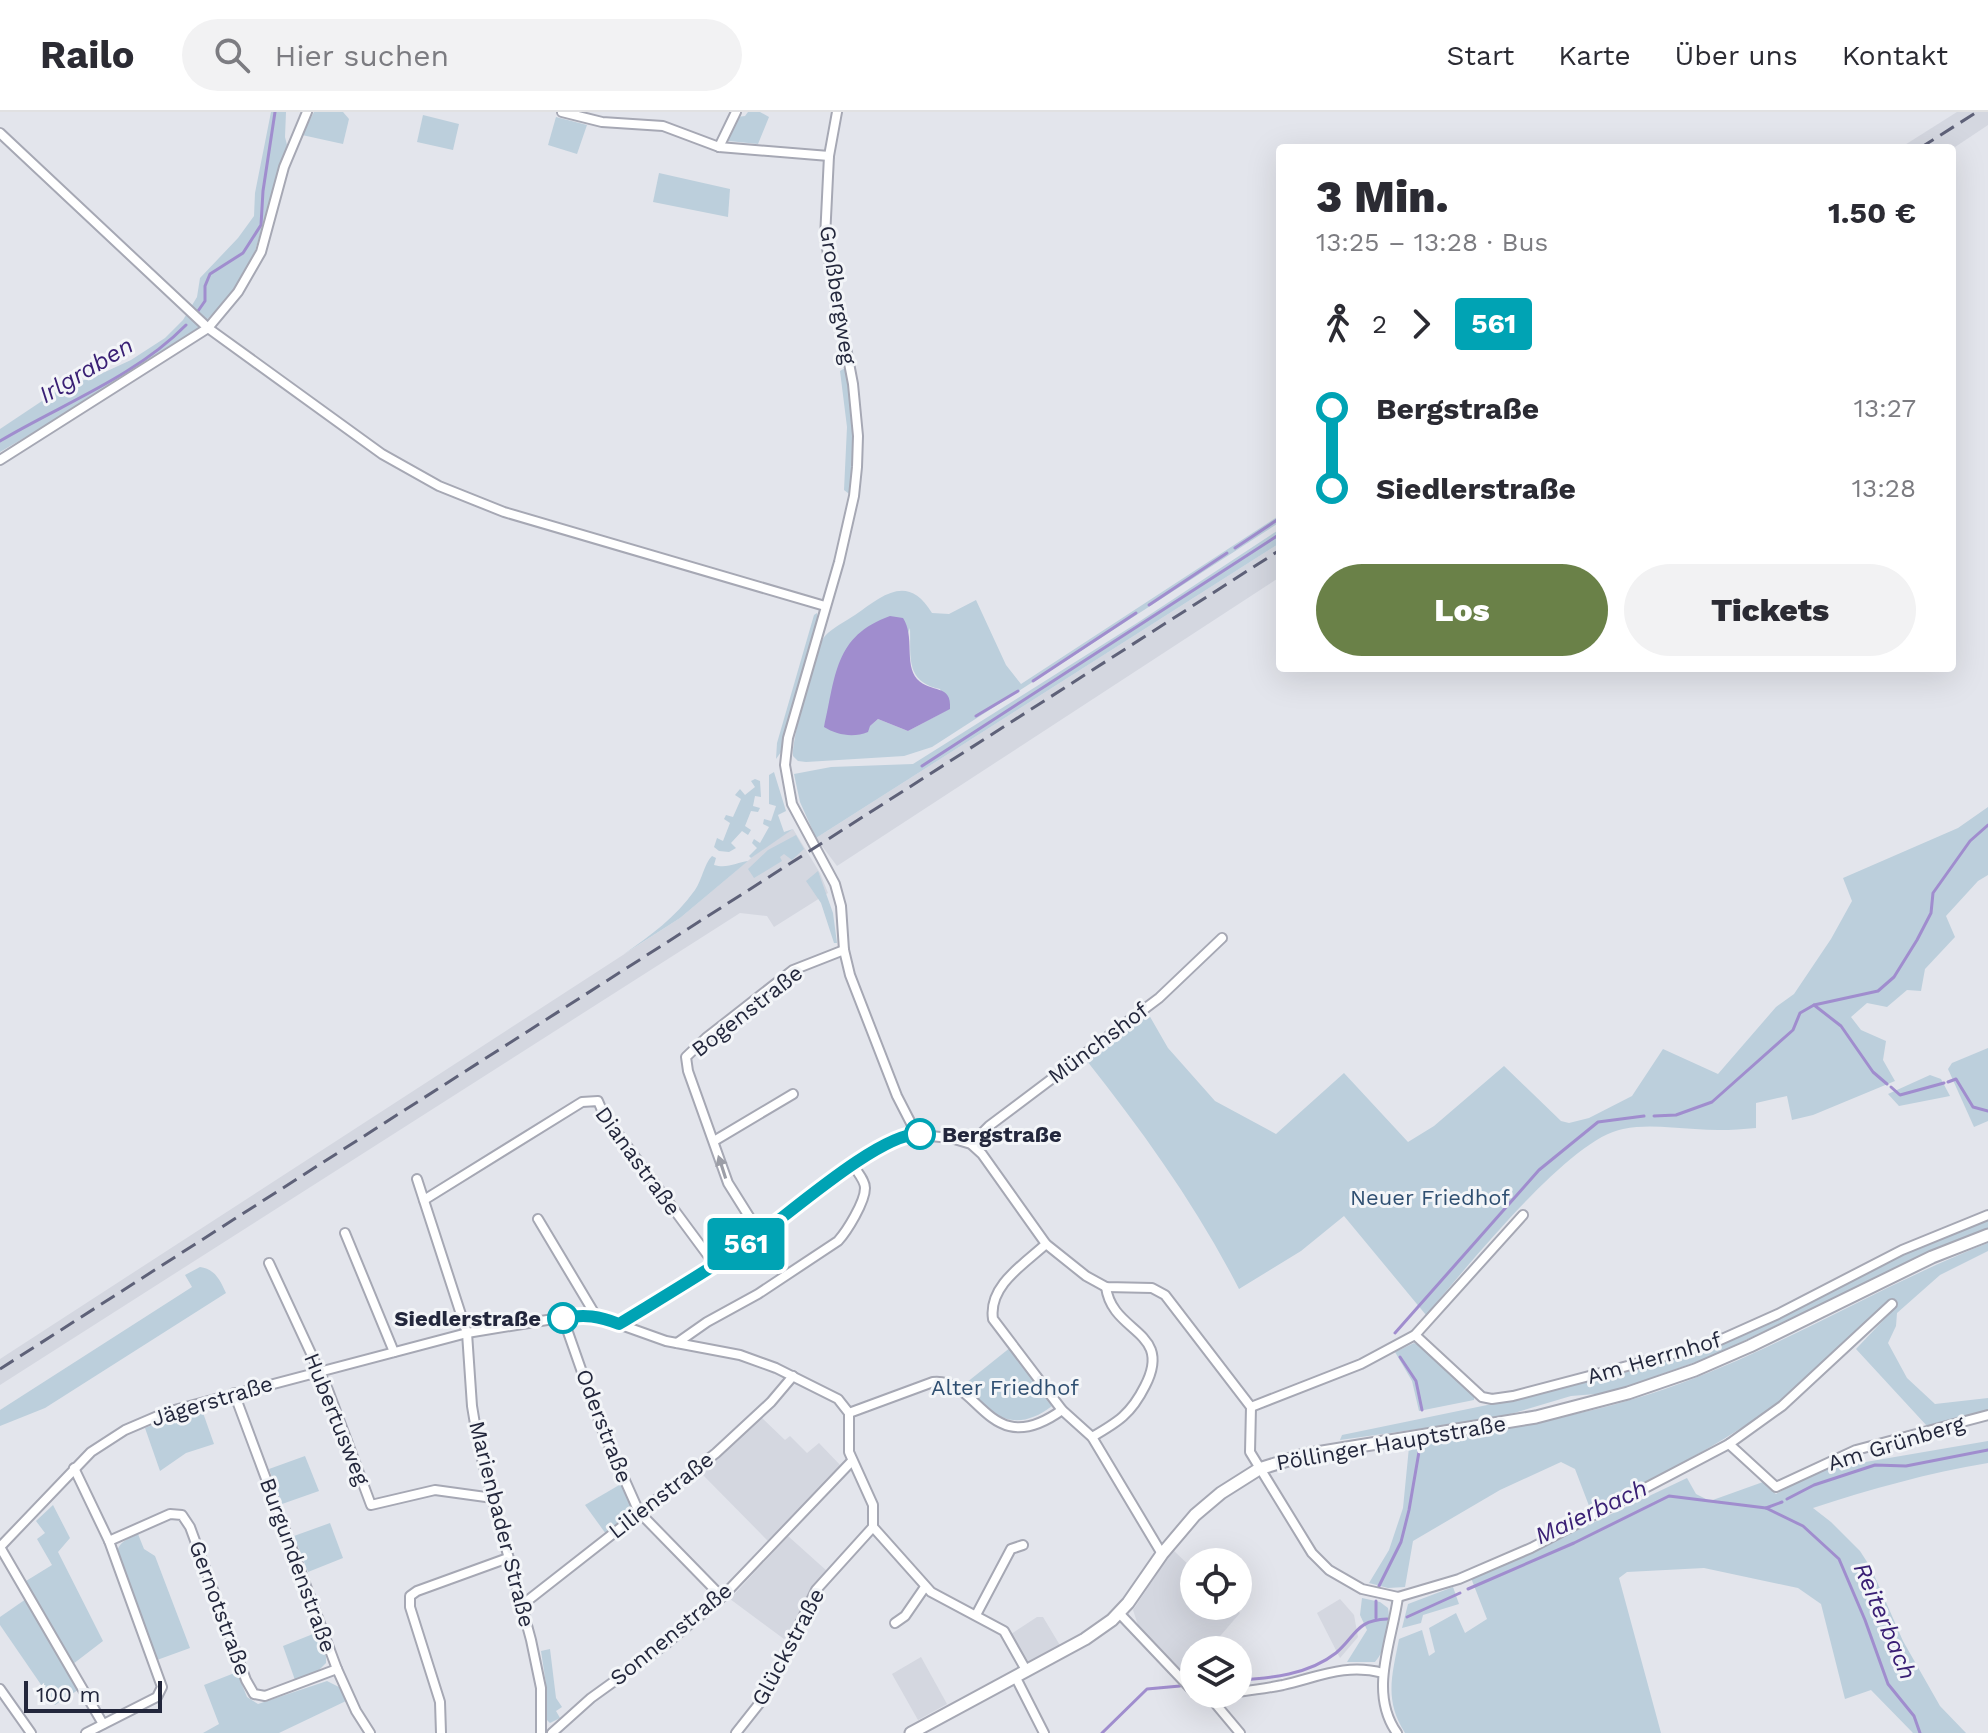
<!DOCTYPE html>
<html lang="de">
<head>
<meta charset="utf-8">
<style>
  :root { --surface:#fff; --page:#f2f2f3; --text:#2b2b33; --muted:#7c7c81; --line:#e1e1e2; --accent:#6a8148 }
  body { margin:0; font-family:"Work Sans",sans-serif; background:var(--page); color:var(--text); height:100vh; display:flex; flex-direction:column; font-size:30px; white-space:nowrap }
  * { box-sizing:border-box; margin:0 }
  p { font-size:26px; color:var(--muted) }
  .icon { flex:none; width:44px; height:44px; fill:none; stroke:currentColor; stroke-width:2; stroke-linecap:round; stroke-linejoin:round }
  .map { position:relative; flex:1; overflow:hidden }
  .panel { position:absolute; left:1276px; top:32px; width:680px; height:528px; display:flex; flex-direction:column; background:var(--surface); border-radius:8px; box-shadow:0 8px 32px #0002 }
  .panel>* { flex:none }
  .badge { padding:0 16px; border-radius:6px; font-size:28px; line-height:52px }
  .controls { position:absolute; left:1180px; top:1436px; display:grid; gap:16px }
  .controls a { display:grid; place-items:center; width:72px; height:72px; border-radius:50%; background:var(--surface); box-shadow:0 8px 32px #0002; font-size:40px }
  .scale { position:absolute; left:24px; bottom:20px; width:138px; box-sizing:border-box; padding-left:8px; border:4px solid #23273c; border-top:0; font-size:22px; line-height:28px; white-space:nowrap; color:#23273c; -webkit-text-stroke:6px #f3f5f8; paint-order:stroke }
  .map>.badge { position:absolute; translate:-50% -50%; box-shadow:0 0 0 4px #fff }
  .legs { display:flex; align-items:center; gap:12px; height:88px; padding:0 40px; font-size:26px }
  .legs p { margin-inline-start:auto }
  .overview { display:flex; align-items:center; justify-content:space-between; height:136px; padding:0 40px }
  h1 { font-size:44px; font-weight:800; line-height:60px }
  .button { display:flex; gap:16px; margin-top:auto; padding:16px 40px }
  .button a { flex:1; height:92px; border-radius:48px; background:var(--accent); color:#fff; font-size:32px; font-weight:800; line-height:92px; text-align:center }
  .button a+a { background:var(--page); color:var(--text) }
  ul { padding:0 40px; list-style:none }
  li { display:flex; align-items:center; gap:28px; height:80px; font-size:30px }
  li i { display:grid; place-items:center; width:12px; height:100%; margin:0 10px; background:currentColor }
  li i::after { content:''; width:20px; height:20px; margin:-10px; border:6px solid; border-radius:50%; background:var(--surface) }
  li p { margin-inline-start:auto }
  li:first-child i { background:linear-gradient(#0000 50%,currentColor 0) }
  li:last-child i { background:linear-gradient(currentColor 50%,#0000 0) }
  header { display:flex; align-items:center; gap:48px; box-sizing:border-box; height:112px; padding:0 40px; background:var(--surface); border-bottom:2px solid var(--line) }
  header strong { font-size:38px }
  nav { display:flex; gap:44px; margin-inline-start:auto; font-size:28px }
  .search { width:560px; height:72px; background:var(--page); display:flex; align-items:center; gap:20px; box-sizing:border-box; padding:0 28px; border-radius:44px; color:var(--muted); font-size:30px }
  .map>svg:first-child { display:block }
  .built { fill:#d4d7e0 }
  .green { fill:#bccfdc; fill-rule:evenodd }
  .water { fill:#a08dce }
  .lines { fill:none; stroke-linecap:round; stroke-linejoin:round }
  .stream { stroke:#a08dce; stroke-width:3 }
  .minor-casing { stroke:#a6a8b4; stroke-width:12 }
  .tertiary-casing { stroke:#a6a8b4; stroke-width:15 }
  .minor { stroke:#fff; stroke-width:8 }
  .tertiary { stroke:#fff; stroke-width:11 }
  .rail { stroke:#5e6178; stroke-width:3; stroke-dasharray:16 8; stroke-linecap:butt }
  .oneway { fill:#9c9ea7 }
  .line-1-casing { stroke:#fff; stroke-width:18 }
  .line-1 { stroke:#00a3b4; stroke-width:12 }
  .stop-1-dot { fill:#fff; stroke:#00a3b4; stroke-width:4 }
  .labels { text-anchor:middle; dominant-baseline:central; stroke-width:6; stroke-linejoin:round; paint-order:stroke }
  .street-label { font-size:22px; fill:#23273c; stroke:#f3f5f8 }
  .stop-label { font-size:22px; font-weight:bold; fill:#23273c; stroke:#f3f5f8; text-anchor:start }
  .park-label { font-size:22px; fill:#2f4f71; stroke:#f3f5f8 }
  .water-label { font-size:24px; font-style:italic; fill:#3a2075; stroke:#f3f5f8 }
</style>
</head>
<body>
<header>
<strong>Railo</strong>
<div class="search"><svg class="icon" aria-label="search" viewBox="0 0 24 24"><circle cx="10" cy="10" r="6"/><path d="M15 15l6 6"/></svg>Hier suchen</div>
<nav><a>Start</a><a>Karte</a><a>Über uns</a><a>Kontakt</a></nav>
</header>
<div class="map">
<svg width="1988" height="1621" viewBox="0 0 1988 1621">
  <rect width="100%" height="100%" fill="#e3e5ec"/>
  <g class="built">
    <polygon points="1957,0 1988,0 1988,13 1952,37 1900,36"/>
    <polygon points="1280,431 1280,465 837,754 816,726"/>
    <polygon points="793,717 820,761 828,781 774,815 767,804 740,801 0,1273 0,1247 680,806 762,737"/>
    <polygon points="762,1306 785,1328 790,1324 807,1341 819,1331 842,1355 769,1430 701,1361"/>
    <polygon points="788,1424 827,1459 803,1491 789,1524 784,1527 730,1487"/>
    <polygon points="1173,1438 1194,1458 1194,1494 1233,1494 1240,1501 1208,1538 1194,1538 1194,1555 1186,1564 1139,1516 1133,1498"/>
    <polygon points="1340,1487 1354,1503 1358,1525 1340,1546 1317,1501"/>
    <polygon points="1037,1505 1043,1505 1061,1535 1032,1549 1028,1549 1011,1522"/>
    <polygon points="921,1545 947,1592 918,1608 892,1562"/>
  </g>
  <g class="green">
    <polygon points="271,0 286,0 285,25 287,33 255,139 231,184 191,223 101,281 0,340 0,317 66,273 92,266 131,248 165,226 183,208 197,185 200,166 238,126 254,104 255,81"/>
    <polygon points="314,0 343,0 349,7 343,32 302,23"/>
    <polygon points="748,0 760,0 769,5 758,32 729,29 726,25 737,5 745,4"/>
    <polygon points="423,3 459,12 453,38 417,30"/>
    <polygon points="556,5 587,13 577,42 548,33"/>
    <polygon points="659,61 730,77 728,105 653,90"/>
    <polygon points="845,256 848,259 854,317 851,380 848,381 844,378 847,315 840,259"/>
    <path d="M1280,403V410L932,635L904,644L806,650L798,649L793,644C792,628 815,534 825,524C832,516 846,509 855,503C883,483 908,461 932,501L949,502L976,488L1006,553L1021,572ZM910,516C911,545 905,570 940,577L949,597L908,619L878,607L870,614Z"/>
    <polygon points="1280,417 1280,431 816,726 800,690 794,662 831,655 913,652 1137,511"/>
    <polygon points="817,501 819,509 781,640 776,647 777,631 814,503"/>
    <polygon points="774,660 786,699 778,703 784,720 793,717 751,746 749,744 757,736 752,731 754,727 760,731 769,715 763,712 764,707 771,709 776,694 769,692 769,663"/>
    <polygon points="755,667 760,669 761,685 755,684 753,694 760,696 758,700 751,699 745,714 751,718 748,723 742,719 731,731 736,736 729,740 719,739 714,735 717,726 723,729 730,711 724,707 726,703 733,705 741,687 735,683 740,677 745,683 755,675 751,669"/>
    <path d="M1988,695V763L1978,769L1946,804L1955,825L1925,857L1921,879L1907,878L1887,895L1867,891L1851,905L1861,918L1886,929L1883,948L1895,969L1813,1003L1792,1008L1787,984L1756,991V1016C1736,1018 1716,1019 1695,1017C1670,1016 1648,1012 1623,1017C1569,1026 1464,1159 1426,1203L1344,1104L1301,1139L1239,1177C1197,1095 1144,1021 1087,949L1149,903L1168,936L1215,989L1276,1022L1344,961L1408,1030L1434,1014L1504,954L1561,1009L1569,1011L1589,1006L1632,984L1663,937L1718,962L1776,895L1794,882L1831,827L1852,789L1843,766L1958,716Z"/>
    <polygon points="796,723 804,737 792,748 784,742 780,745 782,749 754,766 748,757 768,738"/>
    <path d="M712,744L716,746L714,753C728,757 737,750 748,749L680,806L624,842C651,823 675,806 695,778C702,768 704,752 712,744Z"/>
    <polygon points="818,759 833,801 837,831 834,831 821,791 806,769"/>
    <polygon points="1988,936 1988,1009 1974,1015 1948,957 1952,951"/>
    <polygon points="1930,963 1941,967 1950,984 1899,994 1888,982"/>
    <polygon points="1988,1107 1988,1117 1879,1164 1710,1245 1608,1281 1571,1284 1497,1306 1340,1328 1342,1323 1540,1282 1695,1242 1757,1216 1902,1142"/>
    <path d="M1988,1131V1139L1940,1163L1897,1201L1896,1214L1888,1231L1907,1266L1935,1292L1988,1286V1300L1927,1314L1856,1237L1894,1197L1897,1190L1893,1187C1856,1216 1825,1254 1788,1283C1728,1330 1658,1363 1591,1399L1575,1357L1561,1350L1500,1378L1413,1429L1405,1475L1388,1476L1369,1471L1389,1438L1403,1396L1409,1335C1496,1316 1582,1306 1665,1277C1776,1239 1878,1174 1988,1131Z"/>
    <path d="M200,1155C215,1157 220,1168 226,1181L45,1296L0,1314V1298L192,1175L185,1163Z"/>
    <polygon points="1414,1231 1420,1234 1474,1283 1474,1288 1419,1299 1412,1269 1395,1240"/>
    <path d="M1011,1235L1052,1294C1014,1323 991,1303 961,1275Z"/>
    <polygon points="202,1298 214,1332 186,1341 160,1359 145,1316 162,1309"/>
    <path d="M1988,1329V1351C1928,1361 1871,1377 1813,1396L1831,1410L1860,1439L1871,1456L1903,1529L1940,1594L1966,1621H1913L1871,1578L1845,1587L1821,1492L1798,1476L1704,1456L1627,1460L1619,1466L1661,1621H1405C1384,1588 1392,1564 1399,1527L1422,1518L1429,1544L1435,1540L1429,1516L1456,1501L1465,1521L1487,1507L1471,1466C1544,1435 1615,1400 1687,1366L1696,1382L1710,1389L1763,1370L1776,1382L1819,1358Z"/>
    <polygon points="305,1344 319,1379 282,1392 269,1357"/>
    <polygon points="621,1372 634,1399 606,1422 585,1393"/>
    <polygon points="53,1393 70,1426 58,1440 103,1529 73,1552 26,1469 52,1453 37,1427 45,1421 36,1409"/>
    <polygon points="330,1411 343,1446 308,1460 294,1424"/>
    <path d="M138,1422L144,1437L155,1444L190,1536L157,1548L117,1443C117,1430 128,1427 138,1422Z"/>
    <polygon points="1453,1475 1459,1492 1423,1503 1421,1511 1402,1516 1408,1492"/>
    <path d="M1362,1486L1380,1490L1388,1496C1391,1512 1386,1538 1375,1550H1347L1367,1518L1360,1503Z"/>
    <polygon points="26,1487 78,1578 55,1593 0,1513 0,1505"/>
    <polygon points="318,1520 326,1545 326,1551 318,1559 295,1568 283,1534"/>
    <polygon points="550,1537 556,1586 562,1595 556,1599 560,1606 550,1611 547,1608 546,1572 541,1539"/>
    <polygon points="237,1560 247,1585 258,1592 327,1569 341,1576 346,1589 279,1621 203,1621 219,1612 204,1573"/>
  </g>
  <path class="water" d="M890,504L903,506C915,524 904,552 917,567C931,582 952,571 950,597L908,619L878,607L870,614L868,620C853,626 837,623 824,615C836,564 834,524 890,504Z"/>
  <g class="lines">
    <g class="stream">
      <polyline points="198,199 205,189 205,174 210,162 243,141 261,113 263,79 275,0"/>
      <path d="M0,329C62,292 135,265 186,213"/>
      <polyline points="1235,436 1280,406"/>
      <polyline points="1149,493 1227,441"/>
      <polyline points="1033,569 1136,501"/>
      <polyline points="976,604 1018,579"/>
      <polyline points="922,654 1280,422"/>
      <polyline points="1814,893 1841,914 1873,960 1887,972"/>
      <polyline points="1948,970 1956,967 1973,995 1988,999"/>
      <polyline points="1891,975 1900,983 1944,971"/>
      <polyline points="1654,1004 1676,1003 1712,990 1793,918 1800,901 1814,893 1878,879 1894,865 1917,828 1931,801 1933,781 1970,729 1988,713"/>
      <polyline points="1395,1221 1539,1058 1598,1010 1644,1004"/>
      <polyline points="1400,1245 1416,1269 1422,1298"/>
      <polyline points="1787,1387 1814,1373 1875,1353 1906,1354 1988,1338"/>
      <polyline points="1766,1396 1803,1414 1839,1447 1865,1508 1888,1572 1914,1604 1920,1621"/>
      <polyline points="1379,1474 1401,1430 1409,1398 1420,1334"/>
      <polyline points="1468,1477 1574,1431 1669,1384 1766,1396 1782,1390"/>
      <polyline points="1376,1489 1376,1506"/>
      <polyline points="1407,1505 1460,1481"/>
      <path d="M1238,1568C1271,1566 1308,1563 1336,1541C1356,1524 1356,1508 1387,1507"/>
      <polyline points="1102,1621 1147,1577 1180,1574"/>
    </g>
    <defs>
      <g id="minor">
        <polyline points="562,0 602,10 663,14 719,35 829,44"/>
        <polyline points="837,0 829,44 825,126 853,272 858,324 857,355 854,384 839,450 788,626 785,653 792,692 835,772 841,794 844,838 850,863 897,984 916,1021"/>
        <polyline points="0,21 208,216 382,342 439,374 504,400 825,494"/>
        <polyline points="719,35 736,0"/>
        <polyline points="0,348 208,216 238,180 261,140 284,55 307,0"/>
        <polyline points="714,1029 793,982"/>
        <polyline points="971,1032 989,1014 1159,886 1222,826"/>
        <polyline points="417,1067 467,1221 472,1294 479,1336 531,1528 541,1576 541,1621"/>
        <polyline points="424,1088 582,990 598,989 604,1003 715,1153"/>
        <polyline points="538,1107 596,1204"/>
        <polyline points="345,1121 394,1240"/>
        <polyline points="760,1122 728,1071 688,959 686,945 706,926 793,858 844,838"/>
        <path d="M1046,1132C1024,1152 988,1174 993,1207L1062,1298L1092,1325L1162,1442"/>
        <polyline points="269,1151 328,1278 371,1393 435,1378 493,1386"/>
        <polyline points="563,1206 602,1317 639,1400 722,1485"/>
        <polyline points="619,1212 748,1131 853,1053 895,1027 909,1022 951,1026 971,1032 982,1042 1046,1132 1086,1164 1106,1175 1152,1176 1165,1183 1251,1295 1250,1340 1312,1441 1329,1458 1362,1477 1398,1485 1459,1467 1531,1436 1729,1332 1782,1294 1892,1192"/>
        <polyline points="1415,1223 1482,1285 1492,1287 1513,1284 1711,1232 1778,1202 1902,1138 1988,1103"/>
        <path d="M677,1231L707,1210L758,1182L838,1129C847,1119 865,1090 865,1076C865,1068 857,1060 853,1053"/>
        <polyline points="234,1281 337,1557 356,1599 370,1621"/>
        <polyline points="1251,1295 1361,1252 1415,1223 1523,1103"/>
        <path d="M849,1301L933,1270C980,1265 988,1351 1062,1298"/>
        <path d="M1092,1325C1118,1310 1131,1302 1145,1274C1174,1218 1112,1222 1106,1175"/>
        <polyline points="1729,1332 1776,1375 1856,1338 1988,1303"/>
        <polyline points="74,1356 109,1429 162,1575 157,1585 86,1621"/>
        <polyline points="109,1429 170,1402 182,1403 190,1415 246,1568 254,1582 265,1584 337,1557"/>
        <polyline points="0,1435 91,1340 125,1318 167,1300 467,1221 584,1202 596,1204 666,1229 740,1243 776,1256 838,1287 849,1301 849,1340 873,1393 873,1415 931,1480 1004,1519 1026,1558"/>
        <polyline points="0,1435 103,1612"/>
        <polyline points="522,1493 716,1341 771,1290 793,1264"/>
        <polyline points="1120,1502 1194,1580"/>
        <polyline points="976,1503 1011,1437 1023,1433"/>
        <polyline points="895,1511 905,1504 925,1475"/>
        <polyline points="1015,1564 1044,1621"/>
        <polyline points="0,1577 31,1621"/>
        <path d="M1238,1580C1253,1578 1268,1576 1283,1573C1318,1565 1346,1551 1383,1561"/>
        <polyline points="1196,1582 1214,1590 1240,1621"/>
        <polyline points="1206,1584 1222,1582"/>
        <polyline points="441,1621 440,1590 410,1495 410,1484 417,1479 508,1446"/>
        <polyline points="552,1621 591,1586 666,1532 722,1485 852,1349"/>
        <polyline points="736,1621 766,1583 816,1478 873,1415"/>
        <path d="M1397,1621C1368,1580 1392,1530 1398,1485"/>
      </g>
      <polyline id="tertiary" points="911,1621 1085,1527 1112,1508 1128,1491 1162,1442 1195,1403 1221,1381 1259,1357 1304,1343 1536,1305 1628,1281 1695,1258 1750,1234 1932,1145 1988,1123"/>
    </defs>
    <use href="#minor" class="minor-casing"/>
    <use href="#tertiary" class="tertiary-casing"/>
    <use href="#minor" class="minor"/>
    <use href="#tertiary" class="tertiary"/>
    <g class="rail">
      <polyline points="1920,36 1977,0"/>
      <polyline points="0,1257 1280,438"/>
    </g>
  </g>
  <defs><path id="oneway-solid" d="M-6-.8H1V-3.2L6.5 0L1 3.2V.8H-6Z" transform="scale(2)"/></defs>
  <use class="oneway" href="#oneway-solid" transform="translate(722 1055) rotate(-108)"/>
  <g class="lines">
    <defs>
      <path id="line-1" d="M563,1206C585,1202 599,1204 619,1212C663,1185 707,1159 750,1130C786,1105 880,1020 920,1022"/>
    </defs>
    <use href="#line-1" class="line-1-casing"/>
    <use href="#line-1" class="line-1"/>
  </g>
  <g class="stop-1-dot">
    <circle cx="920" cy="1022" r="14"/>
    <circle cx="563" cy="1206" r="14"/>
  </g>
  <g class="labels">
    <g class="street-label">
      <text transform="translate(838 183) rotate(81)">Großbergweg</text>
      <text transform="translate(747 899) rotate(-38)">Bogenstraße</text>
      <text transform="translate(1098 931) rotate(-37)">Münchshof</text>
      <text transform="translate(638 1049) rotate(54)">Dianastraße</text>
      <text transform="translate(1654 1246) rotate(-16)">Am Herrnhof</text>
      <text transform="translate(212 1289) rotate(-17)">Jägerstraße</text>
      <text transform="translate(337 1307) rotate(68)">Hubertusweg</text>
      <text transform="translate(604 1314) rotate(69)">Oderstraße</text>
      <text transform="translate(1391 1331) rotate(-10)">Pöllinger Hauptstraße</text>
      <text transform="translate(1896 1331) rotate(-17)">Am Grünberg</text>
      <text transform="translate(661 1383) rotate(-38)">Lilienstraße</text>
      <text transform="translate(502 1412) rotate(76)">Marienbader Straße</text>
      <text transform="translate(298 1453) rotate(70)">Burgundenstraße</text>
      <text transform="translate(220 1496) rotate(70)">Gernotstraße</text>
      <text transform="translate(671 1522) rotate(-39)">Sonnenstraße</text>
      <text transform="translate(788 1535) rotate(-62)">Glückstraße</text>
    </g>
    <g class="stop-label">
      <text x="942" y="1022">Bergstraße</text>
      <text x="541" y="1206" text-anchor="end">Siedlerstraße</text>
    </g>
    <g class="park-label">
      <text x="1430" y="1085">Neuer Friedhof</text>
      <text x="1005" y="1275">Alter Friedhof</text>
    </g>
    <g class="water-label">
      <text transform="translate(86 258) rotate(-31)">Irlgraben</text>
      <text transform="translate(1591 1400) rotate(-25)">Maierbach</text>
      <text transform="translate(1885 1509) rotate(67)">Reiterbach</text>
    </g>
  </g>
</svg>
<div class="controls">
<a><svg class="icon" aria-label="locate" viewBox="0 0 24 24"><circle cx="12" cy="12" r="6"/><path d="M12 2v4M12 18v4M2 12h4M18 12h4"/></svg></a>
<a><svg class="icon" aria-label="layers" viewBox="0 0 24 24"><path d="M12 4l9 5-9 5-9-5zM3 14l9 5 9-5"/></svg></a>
</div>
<div class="scale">100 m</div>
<b class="badge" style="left:746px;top:1132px;background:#00a3b4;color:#fff">561</b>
<section class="panel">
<div class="overview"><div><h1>3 Min.</h1><p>13:25 – 13:28 · Bus</p></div><b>1.50 €</b></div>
<div class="legs"><svg class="icon" aria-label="walk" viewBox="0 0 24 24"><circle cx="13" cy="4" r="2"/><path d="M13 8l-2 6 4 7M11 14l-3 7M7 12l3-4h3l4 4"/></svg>2<svg class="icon" aria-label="forward" viewBox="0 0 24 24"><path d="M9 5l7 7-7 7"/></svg><b class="badge" style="background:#00a3b4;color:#fff">561</b></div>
<ul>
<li><i style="color:#00a3b4"></i><b>Bergstraße</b><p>13:27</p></li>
<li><i style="color:#00a3b4"></i><b>Siedlerstraße</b><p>13:28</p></li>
</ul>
<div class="button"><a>Los</a><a>Tickets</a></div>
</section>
</div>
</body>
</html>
